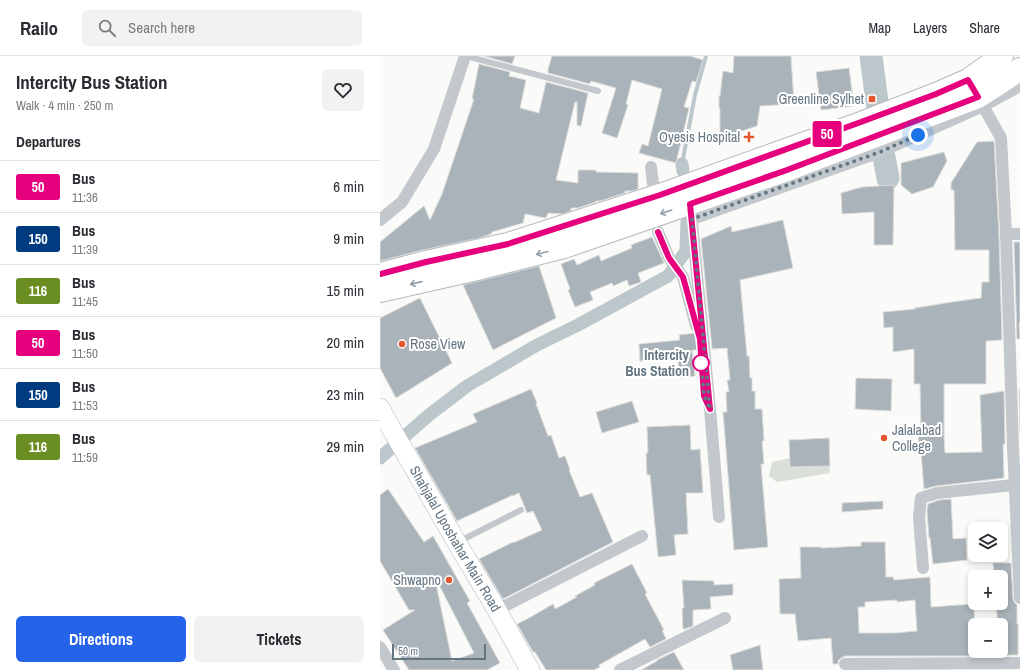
<!DOCTYPE html>
<html lang="en">
<head>
<meta charset="utf-8">
<style>
  :root { --surface:#fff; --page:#f2f2f3; --text:#2b2b33; --muted:#7c7c81; --line:#e1e1e2; --accent:#2563eb }
  body { margin:0; font-family:"Archivo Narrow",sans-serif; background:var(--page); color:var(--text); height:100vh; display:flex; flex-direction:column; font-size:15px; white-space:nowrap }
  * { box-sizing:border-box; margin:0 }
  p { font-size:13px; color:var(--muted) }
  .icon { flex:none; width:22px; height:22px; fill:none; stroke:currentColor; stroke-width:2; stroke-linecap:round; stroke-linejoin:round }
  .map { position:relative; flex:1; overflow:hidden }
  .drawer { display:flex; flex-direction:column; background:var(--surface); width:380px }
  .drawer>* { flex:none }
  .badge { padding:0 8px; border-radius:3px; font-size:14px; line-height:26px }
  .tools { position:absolute; left:588px; top:466px; display:grid; gap:8px }
  .tools a { display:grid; place-items:center; width:40px; height:40px; border-radius:6px; background:var(--surface); box-shadow:0 2px 6px #0003; font-size:20px }
  .scale { position:absolute; left:12px; bottom:10px; width:94px; box-sizing:border-box; padding-left:4px; border:2px solid #657683; border-top:0; font-size:11px; line-height:14px; white-space:nowrap; color:#657683; -webkit-text-stroke:3px #fff; paint-order:stroke }
  .you { position:absolute; width:20px; height:20px; margin:-10px; border:3px solid #fff; border-radius:50%; background:#1a73e8; box-shadow:0 0 0 6px #1a73e833 }
  .map>.badge { position:absolute; translate:-50% -50%; box-shadow:0 0 0 2px #fff }
  h2 { padding:0 16px; font-size:15px; line-height:36px }
  .round { display:grid; place-items:center; flex:none; width:42px; height:42px; border-radius:6px; background:var(--page) }
  .headline { display:flex; align-items:center; justify-content:space-between; height:68px; padding:0 16px }
  h1 { font-size:19px; font-weight:700; line-height:30px }
  .cta { display:flex; gap:8px; margin-top:auto; padding:8px 16px }
  .cta a { flex:1; height:46px; border-radius:6px; background:var(--accent); color:#fff; font-size:16px; font-weight:700; line-height:46px; text-align:center }
  .cta a+a { background:var(--page); color:var(--text) }
  ul { padding:0; list-style:none }
  li { display:flex; align-items:center; gap:12px; height:52px; padding:0 16px; border-top:1px solid var(--line) }
  li div { flex:1 }
  li b { display:block; font-size:15px }
  li em { font-style:normal }
  li .badge { min-width:44px; font-weight:700; text-align:center }
  header { display:flex; align-items:center; gap:24px; box-sizing:border-box; height:56px; padding:0 20px; background:var(--surface); border-bottom:1px solid var(--line) }
  header strong { font-size:19px }
  nav { display:flex; gap:22px; margin-inline-start:auto; font-size:14px }
  .search { width:280px; height:36px; background:var(--page); display:flex; align-items:center; gap:10px; box-sizing:border-box; padding:0 14px; border-radius:6px; color:var(--muted); font-size:15px }
  main { display:flex; flex:1; min-height:0 }
  .map>svg:first-child { display:block }
  .green { fill:#dadfd7 }
  .lines { fill:none; stroke-linecap:round; stroke-linejoin:round }
  .stream { stroke:#bbc7cb; stroke-width:4 }
  .canal { stroke:#bbc7cb; stroke-width:13 }
  .river { stroke:#bbc7cb; stroke-width:23 }
  .building { fill:#aab3b9; stroke:#dcdcda; fill-rule:evenodd }
  .primary-casing { stroke:#b5babe; stroke-width:20 }
  .highway-casing { stroke:#b4b9bd; stroke-width:24 }
  .lane { stroke:#c3c8cc; stroke-width:6 }
  .street { stroke:#c3c8cc; stroke-width:12 }
  .primary { stroke:#fff; stroke-width:19 }
  .highway { stroke:#fff; stroke-width:22 }
  .oneway { stroke:#939fa8 }
  .line-casing { stroke:#fff; stroke-width:9 }
  .line { stroke:#e6007e; stroke-width:6 }
  .walk { stroke:#657683; stroke-width:4; stroke-dasharray:0 7.2 }
  .poi-dot { fill:#e4572e; stroke:#fff; stroke-width:1.5 }
  .stop-dot { fill:#fff; stroke:#e6007e; stroke-width:2 }
  .labels { text-anchor:middle; dominant-baseline:central; stroke-width:4; stroke-linejoin:round; paint-order:stroke }
  .poi-label { font-size:14px; fill:#657683; stroke:#fff; text-anchor:end }
  .stop-label { font-size:14px; font-weight:bold; fill:#657683; stroke:#fff; text-anchor:end }
  .street-label { font-size:14px; fill:#657683; stroke:#fff }
</style>
</head>
<body>
<header>
<strong>Railo</strong>
<div class="search"><svg class="icon" aria-label="search" viewBox="0 0 24 24"><circle cx="10" cy="10" r="6"/><path d="M15 15l6 6"/></svg>Search here</div>
<nav><a>Map</a><a>Layers</a><a>Share</a></nav>
</header>
<main>
<section class="drawer">
<div class="headline"><div><h1>Intercity Bus Station</h1><p>Walk · 4 min · 250 m</p></div><a class="round"><svg class="icon" aria-label="heart" viewBox="0 0 24 24"><path d="M12 20l-8-8c-3-5 5-10 8-4 3-6 11-1 8 4z"/></svg></a></div>
<h2>Departures</h2>
<ul>
<li><span class="badge" style="background:#e6007e;color:#fff">50</span><div><b>Bus</b><p>11:36</p></div><em>6 min</em></li>
<li><span class="badge" style="background:#003b80;color:#fff">150</span><div><b>Bus</b><p>11:39</p></div><em>9 min</em></li>
<li><span class="badge" style="background:#6b8e23;color:#fff">116</span><div><b>Bus</b><p>11:45</p></div><em>15 min</em></li>
<li><span class="badge" style="background:#e6007e;color:#fff">50</span><div><b>Bus</b><p>11:50</p></div><em>20 min</em></li>
<li><span class="badge" style="background:#003b80;color:#fff">150</span><div><b>Bus</b><p>11:53</p></div><em>23 min</em></li>
<li><span class="badge" style="background:#6b8e23;color:#fff">116</span><div><b>Bus</b><p>11:59</p></div><em>29 min</em></li>
</ul>
<div class="cta"><a>Directions</a><a>Tickets</a></div>
</section>
<div class="map">
<svg width="640" height="614" viewBox="0 0 640 614">
  <rect width="100%" height="100%" fill="#fafaf8"/>
  <polygon class="green" points="448,394 450,417 397,426 389,420 392,406"/>
  <g class="lines">
    <polyline class="stream" points="302,108 315,39 326,0"/>
    <g class="canal">
      <polyline points="302,108 303,115"/>
      <polyline points="0,402 49,359 87,330 157,289 198,269 288,220 306,195 307,165"/>
    </g>
    <g class="river">
      <polyline points="491,0 497,46"/>
      <polyline points="504,101 508,122"/>
    </g>
  </g>
  <g class="building">
    <polygon points="104,0 135,0 132,8"/>
    <polygon points="172,0 310,0 323,4 316,26 312,25 304,51 309,52 296,107 259,97 262,88 268,90 282,33 252,24 246,48 248,49 237,82 222,77 236,32 211,25 210,28 168,17 168,13"/>
    <polygon points="354,0 411,0 414,48 380,50 377,70 340,82 340,53 339,52 339,40 340,40 343,15 353,17"/>
    <polygon points="99,8 130,16 129,20 146,24 140,52 159,57 166,26 208,37 201,70 197,69 197,46 195,46 176,124 198,127 198,114 216,114 216,116 258,117 258,133 252,135 245,135 245,137 220,145 216,145 216,146 198,152 191,152 191,155 182,158 168,157 166,162 145,158 143,167 112,176 111,178 99,182 43,194 0,205 0,186 44,150 50,164 62,138 94,43 92,43"/>
    <polygon points="469,12 474,50 441,54 436,16"/>
    <polygon points="614,85 619,178 622,284 606,285 606,328 564,328 564,380 565,397 602,396 600,339 624,335 625,388 623,388 624,422 556,430 544,433 541,396 539,396 538,374 541,374 540,328 534,328 534,293 513,296 513,271 504,272 503,256 535,253 535,252 572,246 601,242 602,226 609,226 609,194 575,194 574,134 571,134 571,127 597,86"/>
    <polygon points="564,96 567,105 553,131 532,138 521,129 521,107"/>
    <polygon points="514,129 513,189 494,189 494,156 462,158 461,137 482,131"/>
    <polygon points="403,164 413,212 360,224 367,300 369,300 370,322 372,322 372,335 375,335 375,353 382,353 384,385 382,385 384,408 381,408 388,491 354,494 343,356 347,356 346,336 349,336 347,324 350,324 347,292 332,293 332,292 321,183 351,170 352,176"/>
    <polygon points="272,181 284,207 258,217 261,226 249,230 247,224 233,230 232,227 210,236 213,244 195,251 188,234 190,233 181,208 194,203 197,209 219,199 221,205 252,192 251,189"/>
    <polygon points="634,186 640,186 640,266 639,267 640,283 637,283"/>
    <polygon points="159,210 176,262 113,294 83,229"/>
    <polygon points="40,242 72,307 16,342 0,312 0,262"/>
    <polygon points="315,277 317,294 312,294 315,320 299,322 298,302 260,305 259,288 300,284 299,279"/>
    <polygon points="476,322 512,323 511,355 475,353"/>
    <polygon points="151,333 157,347 156,348 168,380 171,379 179,402 185,400 190,414 189,414 200,441 212,437 233,486 123,543 99,503 133,486 133,487 162,474 153,455 147,457 139,437 133,440 133,439 77,465 35,392 97,366 93,358"/>
    <polygon points="639,333 640,333 640,376"/>
    <polygon points="252,345 259,366 222,377 216,356"/>
    <polygon points="310,369 311,394 320,393 323,437 306,437 308,478 294,479 296,499 278,501 270,419 267,419 266,397 268,397 267,371"/>
    <polygon points="449,382 450,410 410,411 409,384"/>
    <path d="M8,433L44,486L53,480L90,545L87,547L120,607L107,614H29L3,574L35,554H29L0,505V439ZM55,523H56L94,597L72,605Z"/>
    <polygon points="571,443 573,483 586,482 587,504 553,508 550,482 549,482 547,455 548,448 559,444"/>
    <polygon points="503,445 503,453 462,456 462,447"/>
    <path d="M481,486H505L506,521H513L514,524L550,521L551,551L594,548L595,600H465L461,602L458,605V608H453L451,582L418,585L415,558H400L399,523L421,522L420,491H441V492L481,490ZM517,544V546L535,544L537,575L515,577H479L478,551H485V546Z"/>
    <polygon points="613,507 631,507 633,542 634,546 637,549 637,568 638,568 638,599 621,599 621,569 618,569 616,547 621,547 621,521 614,521"/>
    <polygon points="252,508 267,537 265,538 284,574 282,574 286,583 270,591 265,583 219,609 220,611 214,614 166,614 155,596 153,596 137,568 149,562 173,548 175,553 197,541 195,540 215,529 214,527"/>
    <polygon points="302,524 334,525 334,529 353,528 353,539 330,541 331,553 313,554 313,570 305,573 303,573 302,552 304,552"/>
    <polygon points="380,589 383,614 353,614 350,599"/>
    <polygon points="294,596 304,614 261,614 277,605 277,604"/>
  </g>
  <g class="lines">
    <defs>
      <g id="primary">
        <path id="s1" d="M0,352L7,365L77,487L117,554L150,614"/>
      </g>
      <g id="highway">
        <polyline points="0,218 46,206 128,188 280,139 481,67 556,38 588,24 622,0"/>
        <polyline points="0,235 93,214 184,191 407,114 598,41 626,23 640,13"/>
      </g>
    </defs>
    <use href="#primary" class="primary-casing"/>
    <use href="#highway" class="highway-casing"/>
    <g class="lane">
      <polyline points="86,0 218,35"/>
      <polyline points="78,486 141,454"/>
    </g>
    <g class="street">
      <polyline points="596,37 621,82 626,178 633,391 640,542"/>
      <polyline points="271,111 273,128"/>
      <polyline points="311,157 330,353 339,461"/>
      <polyline points="312,163 500,96 603,50 640,30"/>
      <polyline points="0,164 22,146 54,93 85,0"/>
      <polyline points="278,176 289,202 303,221 316,270"/>
      <polyline points="626,178 640,178"/>
      <polyline points="543,512 539,461 541,442 557,437 634,429"/>
      <polyline points="117,554 262,480"/>
      <polyline points="0,591 14,614"/>
      <polyline points="465,608 640,607"/>
      <polyline points="240,614 345,562"/>
    </g>
    <use href="#primary" class="primary"/>
    <use href="#highway" class="highway"/>
  </g>
  <defs><path id="oneway-shaft" d="M-6 0H5M1.5-3L5.5 0L1.5 3" fill="none" stroke-width="1.6" stroke-linecap="round" stroke-linejoin="round"/></defs>
  <g class="oneway">
    <use href="#oneway-shaft" transform="translate(286 156) rotate(161)"/>
    <use href="#oneway-shaft" transform="translate(162 197) rotate(166)"/>
    <use href="#oneway-shaft" transform="translate(36 227) rotate(167)"/>
  </g>
  <g class="lines">
    <defs>
      <polyline id="line" points="0,218 46,206 128,188 280,139 481,66 556,38 588,24 598,41 407,114 310,148 330,353 324,340 320,283 303,221 289,202 278,176"/>
    </defs>
    <use href="#line" class="line-casing"/>
    <use href="#line" class="line"/>
    <polyline class="walk" points="321,307 324,340 330,353 312,163 500,96 538,79"/>
  </g>
  <g class="poi-dot">
    <rect x="488" y="39" width="8" height="8" rx="2"/>
    <path d="M367 75h4v4h4v4h-4v4h-4v-4h-4v-4h4z"/>
    <circle cx="22" cy="288" r="4"/>
    <circle cx="504" cy="382" r="4"/>
    <circle cx="69" cy="524" r="4"/>
  </g>
  <circle class="stop-dot" cx="321" cy="307" r="8"/>
  <g class="labels">
    <g class="poi-label">
      <text x="484" y="43">Greenline Sylhet</text>
      <text x="360" y="81">Oyesis Hospital</text>
      <text x="30" y="288" text-anchor="start">Rose View</text>
      <text x="512" y="374" text-anchor="start">Jalalabad<tspan x="512" dy="16">College</tspan></text>
      <text x="61" y="524">Shwapno</text>
    </g>
    <g class="stop-label">
      <text x="309" y="299">Intercity<tspan x="309" dy="16">Bus Station</tspan></text>
    </g>
    <g class="street-label">
      <text stroke="none"><textPath href="#s1" startOffset="151">Shahjalal Uposhahar Main Road</textPath></text>
    </g>
  </g>
</svg>
<div class="tools">
<a><svg class="icon" aria-label="layers" viewBox="0 0 24 24"><path d="M12 4l9 5-9 5-9-5zM3 14l9 5 9-5"/></svg></a>
<a>+</a>
<a>−</a>
</div>
<div class="scale">50 m</div>
<div class="you" style="left:538px;top:79px"></div>
<b class="badge" style="left:447px;top:78px;background:#e6007e;color:#fff">50</b>
</div>
</main>
</body>
</html>
